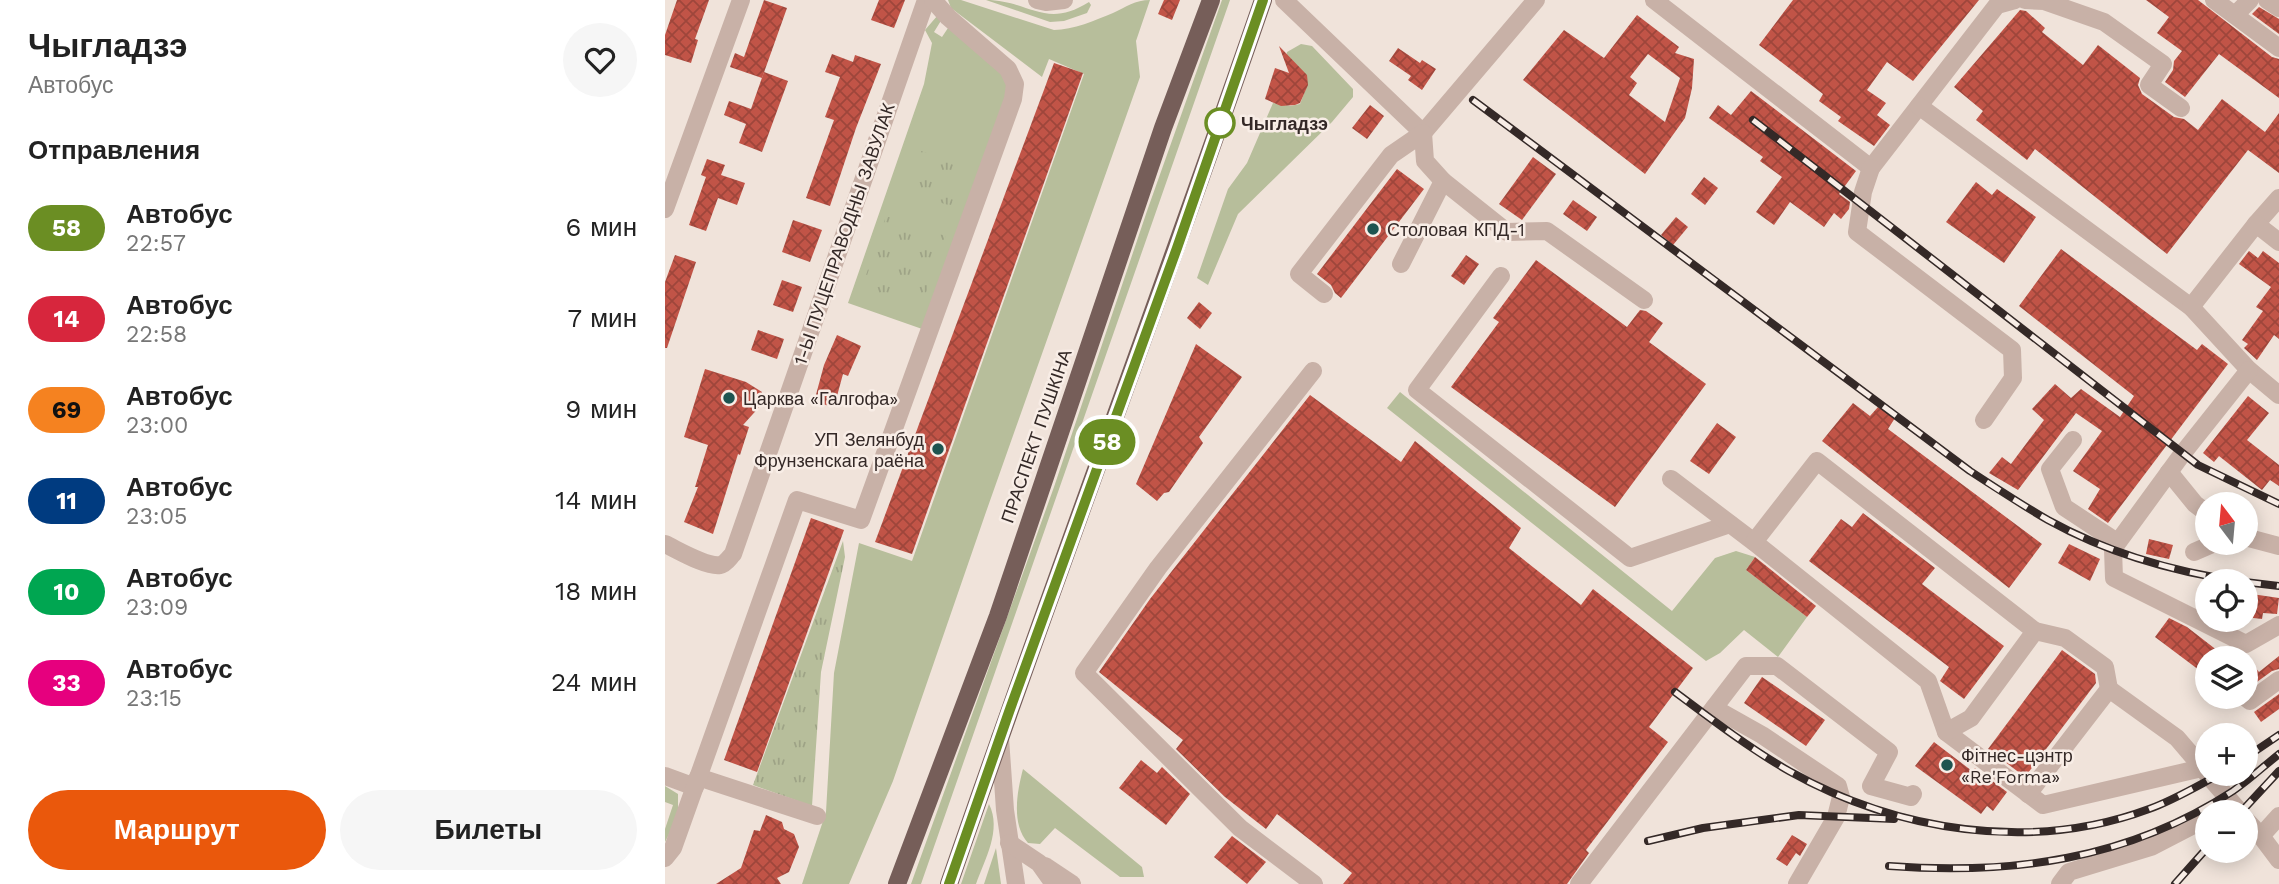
<!DOCTYPE html>
<html lang="ru">
<head>
<meta charset="utf-8">
<style>
  :root { --surface:#fff; --page:#f6f6f6; --text:#222; --muted:#767676; --accent:#ea580c }
  body { margin:0; font-family:"Work Sans",sans-serif; background:var(--page); color:var(--text); height:100vh; display:flex; flex-direction:column; font-size:26px; white-space:nowrap }
  * { box-sizing:border-box; margin:0 }
  p { font-size:23px; color:var(--muted) }
  .icon { flex:none; width:38px; height:38px; fill:none; stroke:currentColor; stroke-width:2; stroke-linecap:round; stroke-linejoin:round }
  .map { position:relative; flex:1; overflow:hidden }
  .panel { display:flex; flex-direction:column; background:var(--surface); width:665px }
  .panel>* { flex:none }
  .badge { padding:0 14px; border-radius:23px; font-size:24px; line-height:46px }
  .needle { width:46px; rotate:344deg }
  .fabs { position:absolute; left:1530px; top:492px; display:grid; gap:14px }
  .fabs a { display:grid; place-items:center; width:63px; height:63px; border-radius:50%; background:var(--surface); box-shadow:0 4px 18px #0003; font-size:35px }
  .map>.badge { position:absolute; translate:-50% -50%; box-shadow:0 0 0 4px #fff }
  h2 { padding:0 28px; font-size:26px; line-height:63px }
  .round { display:grid; place-items:center; flex:none; width:74px; height:74px; border-radius:37px; background:var(--page) }
  .overview { display:flex; align-items:center; justify-content:space-between; height:119px; padding:0 28px }
  h1 { font-size:33px; font-weight:600; line-height:52px }
  .cta { display:flex; gap:14px; margin-top:auto; padding:14px 28px }
  .cta a { flex:1; height:80px; border-radius:42px; background:var(--accent); color:#fff; font-size:28px; font-weight:600; line-height:80px; text-align:center }
  .cta a+a { background:var(--page); color:var(--text) }
  ul { padding:0; list-style:none }
  li { display:flex; align-items:center; gap:21px; height:91px; padding:0 28px }
  li div { flex:1 }
  li b { display:block; font-size:26px }
  li em { font-style:normal }
  li .badge { min-width:77px; font-weight:700; text-align:center }
  main { display:flex; flex:1; min-height:0 }
  .map>svg:first-child { display:block }
  .green { fill:#b7be9b }
  .park { fill:url(#park-tufts) }
  .building { fill:url(#building-cross-hatch); fill-rule:evenodd }
  .lines { fill:none; stroke-linecap:round; stroke-linejoin:round }
  .minor { stroke:#c8b1a7; stroke-width:18 }
  .major { stroke:#765e59; stroke-width:18 }
  .rail-casing { stroke:#342927; stroke-width:8 }
  .rail { stroke:#f8ede6; stroke-width:5; stroke-dasharray:16; stroke-linecap:butt }
  .line-casing { stroke:#fff; stroke-width:16 }
  .line { stroke:#6b8e23; stroke-width:10 }
  .stop-dot { fill:#fff; stroke:#6b8e23; stroke-width:3.5 }
  .poi-dot { fill:#1e5450; stroke:#f8ede6; stroke-width:2.5 }
  .labels { text-anchor:middle; dominant-baseline:central; stroke-width:5; stroke-linejoin:round; paint-order:stroke }
  .stop-label { font-size:18px; font-weight:bold; fill:#342927; stroke:#f8ede6; text-anchor:start }
  .poi-label { font-size:18px; fill:#342927; stroke:#f8ede6; text-anchor:start }
  .street-label { font-size:18px; fill:#342927; stroke:#f8ede6 }
</style>
</head>
<body>
<main>
<section class="panel">
<div class="overview"><div><h1>Чыгладзэ</h1><p>Автобус</p></div><a class="round"><svg class="icon" aria-label="heart" viewBox="0 0 24 24"><path d="M12 20l-8-8c-3-5 5-10 8-4 3-6 11-1 8 4z"/></svg></a></div>
<h2>Отправления</h2>
<ul>
<li><span class="badge" style="background:#6b8e23;color:#fff">58</span><div><b>Автобус</b><p>22:57</p></div><em>6 мин</em></li>
<li><span class="badge" style="background:#d7263d;color:#fff">14</span><div><b>Автобус</b><p>22:58</p></div><em>7 мин</em></li>
<li><span class="badge" style="background:#f58220;color:#111">69</span><div><b>Автобус</b><p>23:00</p></div><em>9 мин</em></li>
<li><span class="badge" style="background:#003b80;color:#fff">11</span><div><b>Автобус</b><p>23:05</p></div><em>14 мин</em></li>
<li><span class="badge" style="background:#00a651;color:#fff">10</span><div><b>Автобус</b><p>23:09</p></div><em>18 мин</em></li>
<li><span class="badge" style="background:#e6007e;color:#fff">33</span><div><b>Автобус</b><p>23:15</p></div><em>24 мин</em></li>
</ul>
<div class="cta"><a>Маршрут</a><a>Билеты</a></div>
</section>
<div class="map">
<svg width="1614" height="884" viewBox="0 0 1614 884">
  <defs>
    <pattern id="park-tufts" width="24" height="20" patternUnits="userSpaceOnUse" patternTransform="scale(1.75)"><rect width="24" height="20" fill="#b7be9b"/><path d="M3 7l-1-3M5 7V3M7 7l1-3M15 17l-1-3M17 17v-4M19 17l1-3" fill="none" stroke="#9ea386"/></pattern>
    <pattern id="building-cross-hatch" width="8" height="8" patternUnits="userSpaceOnUse" patternTransform="scale(1.75)"><rect width="8" height="8" fill="#c15447"/><path d="M0 0l8 8M0 8l8-8" fill="none" stroke="#9e463b"/></pattern>
  </defs>
  <rect width="100%" height="100%" fill="#f0e3da"/>
  <g class="green">
    <path d="M283,0H296L389,30C408,30 431,20 448,13C461,7 470,0 485,0L471,41L475,77L321,512L228,781L184,884H137L161,812L169,673L194,543L247,561L419,74L384,59L377,77L286,8Z"/>
    <path d="M321,0C364,0 380,30 424,2L426,5L422,13L399,21L385,22Z"/>
    <polygon points="557,0 565,0 256,884 246,884 389,487 482,211"/>
    <polygon points="273,15 277,19 269,32 277,37 285,25 337,73 344,85 260,330 183,303 259,84 267,43 260,30"/>
    <polygon points="636,44 647,46 688,89 688,97 667,122 573,214 543,285 532,278 563,189 582,163 608,103 625,106 635,104 642,86 632,65 620,62 622,52"/>
    <polygon points="735,392 1007,611 1050,558 1071,551 1090,557 1081,570 1142,617 1113,657 1079,630 1055,653 1041,661 722,408"/>
    <path d="M358,769L477,867L479,877H455L390,828L375,844L363,843C346,824 352,792 358,769Z"/>
    <polygon points="0,786 13,794 13,817 0,842 0,829 8,805 0,802"/>
    <path d="M324,804C337,830 320,859 311,884H296Z"/>
    <polygon points="331,848 336,884 319,884"/>
  </g>
  <g class="park">
    <polygon points="256,151 299,165 286,206 243,192"/>
    <polygon points="221,216 281,236 256,307 197,287"/>
    <polygon points="178,541 180,557 156,672 147,806 88,785"/>
  </g>
  <g class="building">
    <polygon points="12,0 44,0 30,39 33,40 26,63 0,55 0,35"/>
    <polygon points="99,0 122,8 97,78 65,67 70,53 79,57"/>
    <polygon points="214,0 240,0 229,28 206,20"/>
    <polygon points="499,0 515,0 507,20 493,14"/>
    <polygon points="1128,0 1314,0 1248,81 1222,62 1202,90 1221,103 1212,115 1225,125 1209,146 1173,121 1176,117 1154,101 1158,94 1094,45"/>
    <polygon points="1481,0 1533,0 1607,57 1614,59 1614,98 1554,54 1520,97 1500,82 1508,70 1509,61 1517,51 1492,33 1504,17"/>
    <polygon points="1594,7 1614,19 1614,34 1587,14"/>
    <polygon points="1355,10 1361,11 1380,28 1377,32 1418,65 1433,45 1475,78 1473,85 1477,94 1509,117 1519,119 1533,130 1557,99 1600,132 1614,113 1614,173 1583,150 1502,254 1370,149 1362,160 1311,120 1318,111 1289,87"/>
    <path d="M972,15L1014,47L1010,53L1029,59L1027,88L1020,118L980,174L858,80L899,30L939,58ZM983,54L1015,78L1000,122L964,95L972,83L965,77Z"/>
    <polygon points="614,46 642,75 643,85 635,103 630,105 616,106 600,99 610,68 624,73"/>
    <polygon points="733,48 755,63 757,60 771,69 757,90 743,80 746,76 724,61"/>
    <polygon points="167,54 188,62 190,55 216,64 191,128 165,206 141,198 169,120 160,117 175,77 160,72"/>
    <polygon points="389,63 418,73 247,554 210,542"/>
    <polygon points="99,72 123,81 97,152 74,143 81,124 59,115 64,101 86,109"/>
    <polygon points="1086,91 1191,171 1174,194 1185,202 1184,209 1176,219 1169,213 1159,227 1125,202 1109,225 1091,212 1117,177 1095,161 1098,157 1044,118 1053,105 1066,115"/>
    <polygon points="705,105 719,116 702,139 687,128"/>
    <polygon points="868,157 891,174 857,220 834,204"/>
    <polygon points="42,159 60,165 56,175 80,183 72,205 53,198 41,231 24,225 41,177 36,175"/>
    <polygon points="732,169 759,189 676,298 670,293 666,285 652,274"/>
    <polygon points="1039,177 1053,188 1040,205 1026,194"/>
    <polygon points="1311,182 1327,195 1332,189 1371,217 1339,263 1281,222"/>
    <polygon points="908,200 932,217 922,231 898,214"/>
    <polygon points="1011,217 1023,227 1008,245 996,235"/>
    <polygon points="128,220 157,230 145,262 117,252"/>
    <polygon points="1396,249 1532,350 1537,344 1563,364 1443,523 1423,509 1435,489 1408,471 1437,431 1411,413 1353,490 1324,473 1337,457 1346,464 1379,420 1367,409 1390,384 1406,398 1416,389 1455,417 1469,396 1354,306"/>
    <polygon points="1584,251 1593,258 1598,251 1614,263 1614,339 1609,335 1592,360 1579,348 1583,344 1577,340 1598,311 1591,307 1606,287 1574,264"/>
    <polygon points="10,255 31,262 2,348 0,348 0,282"/>
    <polygon points="801,255 814,264 799,285 786,276"/>
    <polygon points="871,260 962,327 975,310 981,311 998,323 984,342 1041,384 950,507 786,387 834,322 828,318"/>
    <polygon points="117,280 137,287 128,312 108,305"/>
    <polygon points="534,302 547,313 535,329 522,318"/>
    <polygon points="93,330 119,339 112,359 86,350"/>
    <polygon points="172,335 196,346 183,376 178,374 169,407 149,402 159,365"/>
    <polygon points="531,344 577,377 534,437 538,443 504,492 499,493 492,501 471,484"/>
    <polygon points="40,369 81,382 97,392 97,404 78,425 84,427 75,455 73,454 48,534 19,522 33,487 30,487 43,445 19,437"/>
    <polygon points="645,395 736,462 750,441 856,528 844,548 916,605 928,589 1028,668 984,727 1003,742 921,850 924,853 902,884 678,884 687,873 612,814 601,829 560,797 511,749 518,740 434,672 485,599"/>
    <polygon points="1583,396 1604,413 1582,440 1614,465 1614,486 1605,480 1597,490 1554,456 1549,462 1538,453"/>
    <polygon points="1188,403 1205,416 1213,407 1230,418 1223,429 1377,544 1344,588 1157,441"/>
    <polygon points="1052,423 1071,437 1044,474 1025,461"/>
    <polygon points="1198,513 1270,568 1257,584 1339,646 1299,699 1275,681 1284,667 1144,561 1176,519 1187,527"/>
    <polygon points="146,518 179,530 92,772 59,760"/>
    <polygon points="1484,539 1508,545 1504,559 1481,554"/>
    <polygon points="1404,544 1435,559 1425,581 1393,563"/>
    <polygon points="1090,557 1151,606 1142,617 1081,570"/>
    <polygon points="1580,593 1614,598 1612,614 1598,613 1597,619 1580,617"/>
    <polygon points="1504,618 1522,627 1562,658 1542,658 1542,676 1490,637"/>
    <polygon points="1397,650 1430,674 1431,683 1360,777 1323,749"/>
    <polygon points="1580,656 1594,672 1614,656 1614,669 1607,671 1585,687 1580,685"/>
    <polygon points="1097,677 1160,720 1141,746 1079,703"/>
    <polygon points="1614,694 1614,709 1596,722 1589,712"/>
    <polygon points="1269,742 1307,771 1310,768 1342,792 1328,811 1322,806 1316,814 1250,766"/>
    <polygon points="476,760 492,773 497,767 525,794 501,825 454,788"/>
    <polygon points="101,815 117,822 119,829 129,834 134,847 124,872 112,878 116,884 51,884 76,868 89,830 95,831"/>
    <polygon points="1127,835 1142,844 1135,856 1131,853 1122,866 1111,859"/>
    <polygon points="567,836 601,862 582,884 549,857"/>
  </g>
  <g class="lines">
    <g class="minor">
      <polyline points="372,0 381,2 399,0"/>
      <polyline points="619,0 758,133 871,0"/>
      <polyline points="989,0 1206,168 1332,5 1350,0"/>
      <polyline points="1360,0 1379,1 1439,22 1498,64 1484,85 1516,108"/>
      <polyline points="1549,0 1614,48"/>
      <polyline points="1602,0 1614,8"/>
      <polyline points="1570,15 1585,0"/>
      <polyline points="1254,106 1526,307 1584,370 1614,395"/>
      <polyline points="1206,168 1198,192 1192,232 1347,350 1348,378 1319,420"/>
      <polyline points="0,209 76,0"/>
      <polyline points="1591,224 1614,198"/>
      <polyline points="736,264 778,181"/>
      <polyline points="836,276 752,390 965,558 1065,524"/>
      <polyline points="659,294 634,274 726,155 758,133 760,161 778,181 842,232 882,231 979,300"/>
      <polyline points="1526,307 1591,224 1614,242"/>
      <polyline points="1584,370 1518,453 1448,549 1449,578 1581,644 1614,625"/>
      <polyline points="648,371 493,568 419,673 575,828 649,884"/>
      <polyline points="1408,440 1385,469 1399,507 1452,542"/>
      <polyline points="1504,472 1530,504 1542,513"/>
      <polyline points="1006,479 1089,542 1263,681 1281,732 1378,805 1537,768"/>
      <polyline points="1580,537 1614,546"/>
      <polyline points="1089,542 1152,461 1370,631 1306,718 1281,732"/>
      <path d="M0,544C13,550 41,567 55,565C61,564 64,558 68,554L261,0"/>
      <polyline points="1529,552 1552,542"/>
      <polyline points="1370,631 1400,638 1440,667 1444,689"/>
      <polyline points="1579,696 1585,701 1614,680"/>
      <polyline points="1049,708 1097,735 1173,786 1176,797 1171,817 1132,884"/>
      <polyline points="335,738 340,810 351,884"/>
      <polyline points="1542,774 1575,812"/>
      <polyline points="0,776 30,787"/>
      <polyline points="33,777 152,816"/>
      <polyline points="1363,794 1444,689 1512,738 1542,773"/>
      <polyline points="1580,819 1596,836 1614,816"/>
      <polyline points="1596,836 1614,860"/>
      <polyline points="344,843 374,863 389,884"/>
      <polyline points="0,858 8,848 132,500 196,520 348,99 350,84 343,69 283,17 268,0"/>
      <polyline points="380,866 407,884"/>
      <polyline points="914,884 1081,666 1112,666 1224,752 1206,786 1246,797 1248,794"/>
      <polyline points="1395,884 1404,872 1486,847 1542,818"/>
    </g>
    <g class="major">
      <polyline points="232,884 333,616 498,128 546,0"/>
      <path d="M284,884C386,588 496,296 598,0"/>
    </g>
    <defs>
      <g id="rail">
        <path d="M808,100L1305,471C1331,488 1357,505 1383,520C1441,552 1509,572 1574,581"/>
        <polyline points="1088,120 1533,465 1614,504"/>
        <polyline points="1580,582 1614,586"/>
        <path d="M1010,692C1046,719 1084,748 1124,771C1231,831 1366,853 1484,809C1509,800 1532,786 1555,774"/>
        <polyline points="1580,758 1614,735"/>
        <polyline points="1576,812 1614,771"/>
        <polyline points="983,841 1038,828 1134,815 1229,819"/>
        <path d="M1224,866C1347,875 1462,860 1568,791C1584,780 1599,766 1614,754"/>
        <polyline points="1510,884 1542,848"/>
      </g>
    </defs>
    <use href="#rail" class="rail-casing"/>
    <use href="#rail" class="rail"/>
  </g>
  <g class="lines">
    <defs>
      <polyline id="line" points="284,884 344,712 512,248 598,0"/>
    </defs>
    <use href="#line" class="line-casing"/>
    <use href="#line" class="line"/>
  </g>
  <circle class="stop-dot" cx="555" cy="123" r="14"/>
  <g class="poi-dot">
    <circle cx="708" cy="229" r="7"/>
    <circle cx="64" cy="398" r="7"/>
    <circle cx="273" cy="449" r="7"/>
    <circle cx="1282" cy="765" r="7"/>
  </g>
  <g class="labels">
    <g class="stop-label">
      <text x="576" y="123">Чыгладзэ</text>
    </g>
    <g class="poi-label">
      <text x="722" y="229">Столовая КПД-1</text>
      <text x="78" y="398">Царква «Галгофа»</text>
      <text x="259" y="439" text-anchor="end">УП Зелянбуд<tspan x="259" dy="21">Фрунзенскага раёна</tspan></text>
      <text x="1296" y="755">Фітнес-цэнтр<tspan x="1296" dy="21">«Re'Forma»</tspan></text>
    </g>
    <g class="street-label">
      <text transform="translate(179 234) rotate(-71)">1-Ы ПУЦЕПРАВОДНЫ ЗАВУЛАК</text>
      <text transform="translate(371 436) rotate(-71)">ПРАСПЕКТ ПУШКІНА</text>
    </g>
  </g>
</svg>
<div class="fabs">
<a><svg class="needle" viewBox="-14 -14 28 28"><path d="M0-13l5 13h-10z" fill="#e53935"/><path d="M0 13l5-13h-10z" fill="#767676"/></svg></a>
<a><svg class="icon" aria-label="locate" viewBox="0 0 24 24"><circle cx="12" cy="12" r="6"/><path d="M12 2v4M12 18v4M2 12h4M18 12h4"/></svg></a>
<a><svg class="icon" aria-label="layers" viewBox="0 0 24 24"><path d="M12 4l9 5-9 5-9-5zM3 14l9 5 9-5"/></svg></a>
<a>+</a>
<a>−</a>
</div>
<b class="badge" style="left:442px;top:442px;background:#6b8e23;color:#fff">58</b>
</div>
</main>
</body>
</html>
